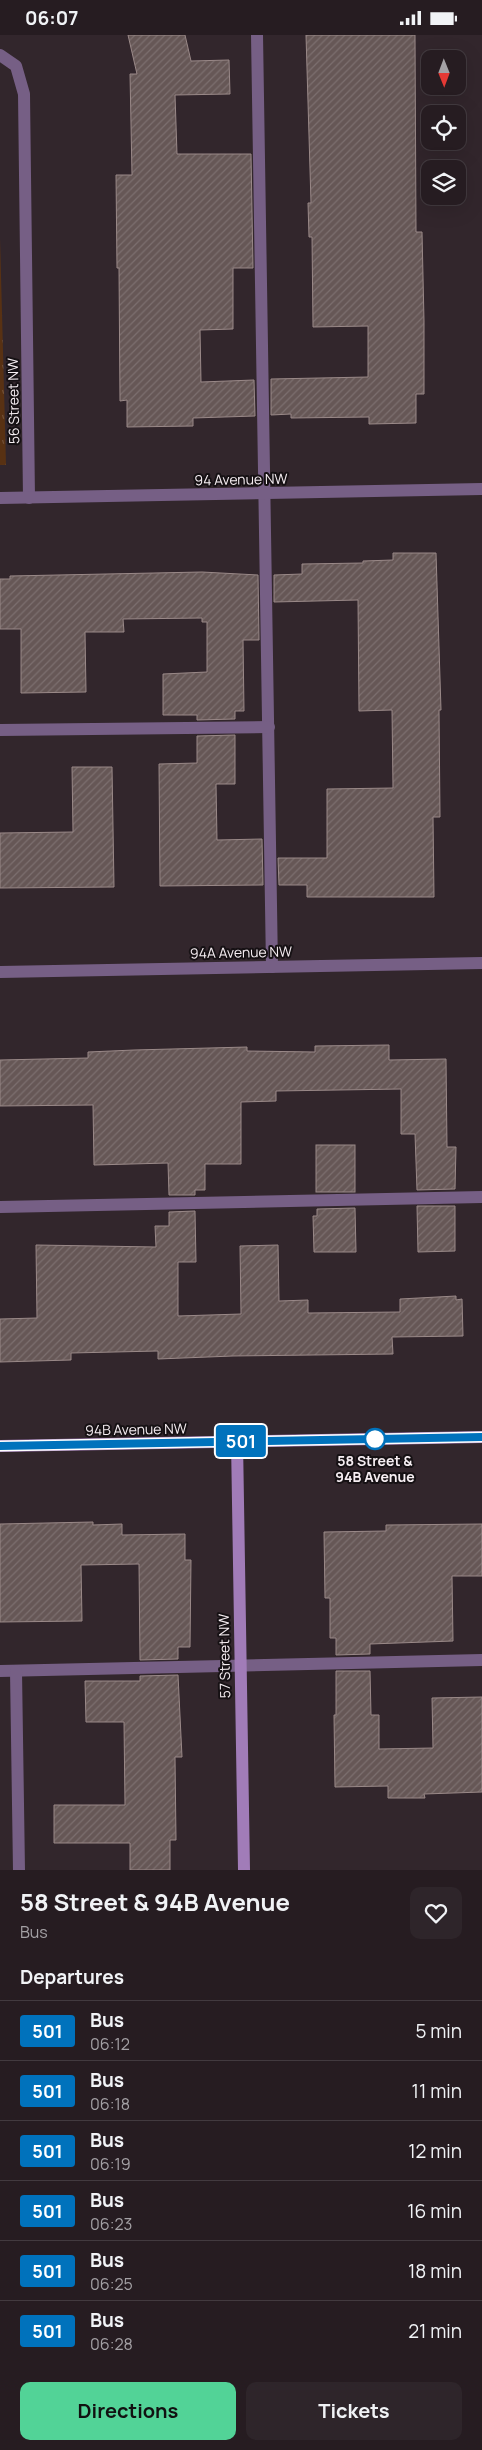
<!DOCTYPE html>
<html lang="en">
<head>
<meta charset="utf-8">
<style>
  :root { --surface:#261c21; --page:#2e252a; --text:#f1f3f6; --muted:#a4a1a5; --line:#423a3f; --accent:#52d397 }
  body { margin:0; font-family:Manrope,sans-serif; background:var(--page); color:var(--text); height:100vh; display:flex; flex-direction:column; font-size:19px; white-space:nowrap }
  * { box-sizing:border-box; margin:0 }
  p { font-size:16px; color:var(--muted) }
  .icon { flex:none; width:28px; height:28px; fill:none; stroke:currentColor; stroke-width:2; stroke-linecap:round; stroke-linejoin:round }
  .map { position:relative; height:1835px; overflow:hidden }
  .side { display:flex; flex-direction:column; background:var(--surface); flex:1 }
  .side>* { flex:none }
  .badge { padding:0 10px; border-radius:4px; font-size:18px; line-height:32px }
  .needle { width:32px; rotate:179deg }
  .tools { position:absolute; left:421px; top:15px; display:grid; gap:10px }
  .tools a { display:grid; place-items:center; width:45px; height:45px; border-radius:10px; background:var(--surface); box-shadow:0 5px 20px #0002,0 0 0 1px var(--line); font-size:25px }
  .map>.badge { position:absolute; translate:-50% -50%; box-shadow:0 0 0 2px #fff }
  h2 { padding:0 20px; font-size:19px; line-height:45px }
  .round { display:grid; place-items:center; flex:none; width:52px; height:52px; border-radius:10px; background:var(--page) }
  .summary { display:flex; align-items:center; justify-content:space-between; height:85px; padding:0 20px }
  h1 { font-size:24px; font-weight:700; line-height:38px }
  .action { display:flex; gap:10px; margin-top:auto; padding:10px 20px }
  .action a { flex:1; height:58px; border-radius:10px; background:var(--accent); color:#111; font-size:20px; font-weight:700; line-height:58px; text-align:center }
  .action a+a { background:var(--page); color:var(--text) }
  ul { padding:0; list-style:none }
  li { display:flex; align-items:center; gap:15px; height:60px; padding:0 20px; border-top:1px solid var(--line) }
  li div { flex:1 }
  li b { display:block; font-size:19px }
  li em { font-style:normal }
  li .badge { min-width:55px; font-weight:700; text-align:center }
  .status { display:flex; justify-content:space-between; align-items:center; height:35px; padding:0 25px; background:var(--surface); direction:ltr }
  .status svg { height:14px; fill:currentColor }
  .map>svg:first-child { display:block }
  .grass { fill:url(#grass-tufts) }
  .building { fill:url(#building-hatch); stroke:#9a8988 }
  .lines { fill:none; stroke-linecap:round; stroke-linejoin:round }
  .lane { stroke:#765f85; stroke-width:12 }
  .street { stroke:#765f85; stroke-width:12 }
  .secondary { stroke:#a17cb8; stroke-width:12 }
  .line-casing { stroke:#fff; stroke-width:11 }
  .line { stroke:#0072bc; stroke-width:8 }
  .stop-dot { fill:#fff; stroke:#0072bc; stroke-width:2.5 }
  .labels { text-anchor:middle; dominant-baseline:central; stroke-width:4; stroke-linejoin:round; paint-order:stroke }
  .street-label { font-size:14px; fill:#f6eef2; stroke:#161114 }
  .stop-label { font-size:14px; font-weight:bold; fill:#f6eef2; stroke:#161114 }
</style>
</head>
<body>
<div class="status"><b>06:07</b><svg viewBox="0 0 49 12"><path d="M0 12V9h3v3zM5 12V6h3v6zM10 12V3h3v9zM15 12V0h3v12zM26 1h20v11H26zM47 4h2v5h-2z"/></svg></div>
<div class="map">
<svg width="482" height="1835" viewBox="0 0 482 1835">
  <defs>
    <pattern id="grass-tufts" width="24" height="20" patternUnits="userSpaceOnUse" patternTransform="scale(1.25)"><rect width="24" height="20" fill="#583113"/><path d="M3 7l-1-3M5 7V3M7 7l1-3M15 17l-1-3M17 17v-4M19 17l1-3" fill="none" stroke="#714f36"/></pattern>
    <pattern id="building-hatch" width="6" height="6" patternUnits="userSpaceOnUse" patternTransform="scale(1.25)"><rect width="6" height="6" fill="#665756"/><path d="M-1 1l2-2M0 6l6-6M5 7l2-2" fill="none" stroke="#7c6f6f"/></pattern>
  </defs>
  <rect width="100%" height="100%" fill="#32262c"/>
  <polygon class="grass" points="0,203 6,430 0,430"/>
  <g class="building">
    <polygon points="128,0 185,0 191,26 229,25 230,59 175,60 177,119 251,119 253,233 233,233 233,294 200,295 201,347 254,345 255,381 193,383 193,391 127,392 127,365 120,366 119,233 117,233 116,140 132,140 130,39 137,39"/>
    <polygon points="306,0 415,0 416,197 422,197 424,286 424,359 416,359 416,388 369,389 369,382 291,383 291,379 271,380 271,344 368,342 368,291 313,292 312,202 309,202 308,168 311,168"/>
    <polygon points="393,518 436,518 441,675 439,675 440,782 433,782 434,862 307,862 307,850 279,850 278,823 327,823 327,754 393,753 392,675 359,676 358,565 274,567 274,540 302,539 302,529 363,528 363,526 393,525"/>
    <polygon points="202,537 258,540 259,605 243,605 244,676 235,676 235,684 197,685 197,680 163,680 163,639 207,637 207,587 202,587 202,583 123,584 124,597 85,597 86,657 21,658 21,594 0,594 0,544 10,544 10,541"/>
    <polygon points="235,700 235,749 216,749 217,805 262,804 263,850 160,851 159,729 197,728 197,701"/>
    <polygon points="72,732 112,732 114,852 0,853 0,798 73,797"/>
    <polygon points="389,1010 389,1025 446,1024 447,1112 456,1112 455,1154 417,1155 415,1099 401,1099 401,1054 276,1056 276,1066 241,1067 241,1129 205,1129 205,1155 195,1155 195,1160 169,1160 168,1128 94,1130 93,1070 0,1071 0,1025 88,1023 88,1017 134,1015 247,1012 247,1016 315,1017 315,1011"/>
    <rect x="316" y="1110" width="39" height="47"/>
    <polygon points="417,1171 455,1171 455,1216 418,1217"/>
    <polygon points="355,1173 356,1217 314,1217 313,1181 317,1181 317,1174"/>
    <polygon points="195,1176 196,1227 178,1227 178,1281 241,1279 240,1211 278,1210 279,1266 308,1265 308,1278 400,1277 400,1264 456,1261 456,1265 462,1264 463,1301 392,1302 393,1319 233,1321 158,1324 158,1316 71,1318 71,1325 0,1327 0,1284 37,1283 36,1210 156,1212 155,1191 169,1191 169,1177"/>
    <polygon points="93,1487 93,1490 122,1489 122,1500 185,1499 185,1525 191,1525 190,1612 178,1612 178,1624 140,1625 139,1529 81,1530 82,1586 0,1587 0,1489"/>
    <polygon points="482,1489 482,1541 452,1541 453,1606 370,1609 370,1619 336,1620 336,1603 330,1603 330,1563 325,1563 324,1497 386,1496 386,1490"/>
    <polygon points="336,1636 370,1636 371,1680 379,1680 379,1714 433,1713 432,1663 482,1662 482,1757 424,1759 425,1763 388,1763 388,1751 335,1752 334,1680 336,1680"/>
    <polygon points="178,1640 182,1722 175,1722 176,1805 170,1805 170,1835 130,1835 130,1808 54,1808 54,1770 125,1770 124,1687 86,1687 85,1646 140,1646 140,1641"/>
  </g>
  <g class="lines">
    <g class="lane">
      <polyline points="257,0 272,932"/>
      <polyline points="0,695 269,692"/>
      <polyline points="0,1172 482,1162"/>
      <polyline points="0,1636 482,1625"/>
      <polyline points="16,1636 19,1835"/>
    </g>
    <g class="street">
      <polyline points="0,20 16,31 24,59 29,463"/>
      <polyline points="0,463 482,454"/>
      <polyline points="0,937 482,928"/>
    </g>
    <g class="secondary">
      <polyline points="237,1406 244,1835"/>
      <polyline points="0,1411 482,1402"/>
    </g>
  </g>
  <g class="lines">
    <defs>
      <polyline id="line" points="0,1411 482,1402"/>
    </defs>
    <use href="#line" class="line-casing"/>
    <use href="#line" class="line"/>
  </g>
  <circle class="stop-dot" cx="375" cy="1404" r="10"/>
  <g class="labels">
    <g class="street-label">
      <text transform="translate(13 366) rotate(-91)">56 Street NW</text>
      <text transform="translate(241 444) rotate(-1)">94 Avenue NW</text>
      <text transform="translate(241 917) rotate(-1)">94A Avenue NW</text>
      <text transform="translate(136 1394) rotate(-1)">94B Avenue NW</text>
      <text transform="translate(224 1621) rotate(-91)">57 Street NW</text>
    </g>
    <g class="stop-label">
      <text x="375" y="1425">58 Street &amp;<tspan x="375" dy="16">94B Avenue</tspan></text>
    </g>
  </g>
</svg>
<div class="tools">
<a><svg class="needle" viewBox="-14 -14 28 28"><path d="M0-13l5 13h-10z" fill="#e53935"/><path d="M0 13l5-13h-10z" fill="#a4a1a5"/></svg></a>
<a><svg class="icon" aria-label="locate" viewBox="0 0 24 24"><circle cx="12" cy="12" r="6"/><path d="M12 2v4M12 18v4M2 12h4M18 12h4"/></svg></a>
<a><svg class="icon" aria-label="layers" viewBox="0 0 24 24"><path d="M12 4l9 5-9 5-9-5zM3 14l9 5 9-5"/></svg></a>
</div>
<b class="badge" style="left:241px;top:1406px;background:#0072bc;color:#fff">501</b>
</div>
<section class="side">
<div class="summary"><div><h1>58 Street &amp; 94B Avenue</h1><p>Bus</p></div><a class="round"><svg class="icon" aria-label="heart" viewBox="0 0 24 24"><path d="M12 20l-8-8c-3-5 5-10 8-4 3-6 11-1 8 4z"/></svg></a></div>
<h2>Departures</h2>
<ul>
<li><span class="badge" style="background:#0072bc;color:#fff">501</span><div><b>Bus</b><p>06:12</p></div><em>5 min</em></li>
<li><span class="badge" style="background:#0072bc;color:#fff">501</span><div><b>Bus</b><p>06:18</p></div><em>11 min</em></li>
<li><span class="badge" style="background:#0072bc;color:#fff">501</span><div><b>Bus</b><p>06:19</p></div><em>12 min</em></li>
<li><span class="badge" style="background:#0072bc;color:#fff">501</span><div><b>Bus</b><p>06:23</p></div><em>16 min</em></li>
<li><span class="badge" style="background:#0072bc;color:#fff">501</span><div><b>Bus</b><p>06:25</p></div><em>18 min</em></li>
<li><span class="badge" style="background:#0072bc;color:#fff">501</span><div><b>Bus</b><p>06:28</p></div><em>21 min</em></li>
</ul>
<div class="action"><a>Directions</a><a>Tickets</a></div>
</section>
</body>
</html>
